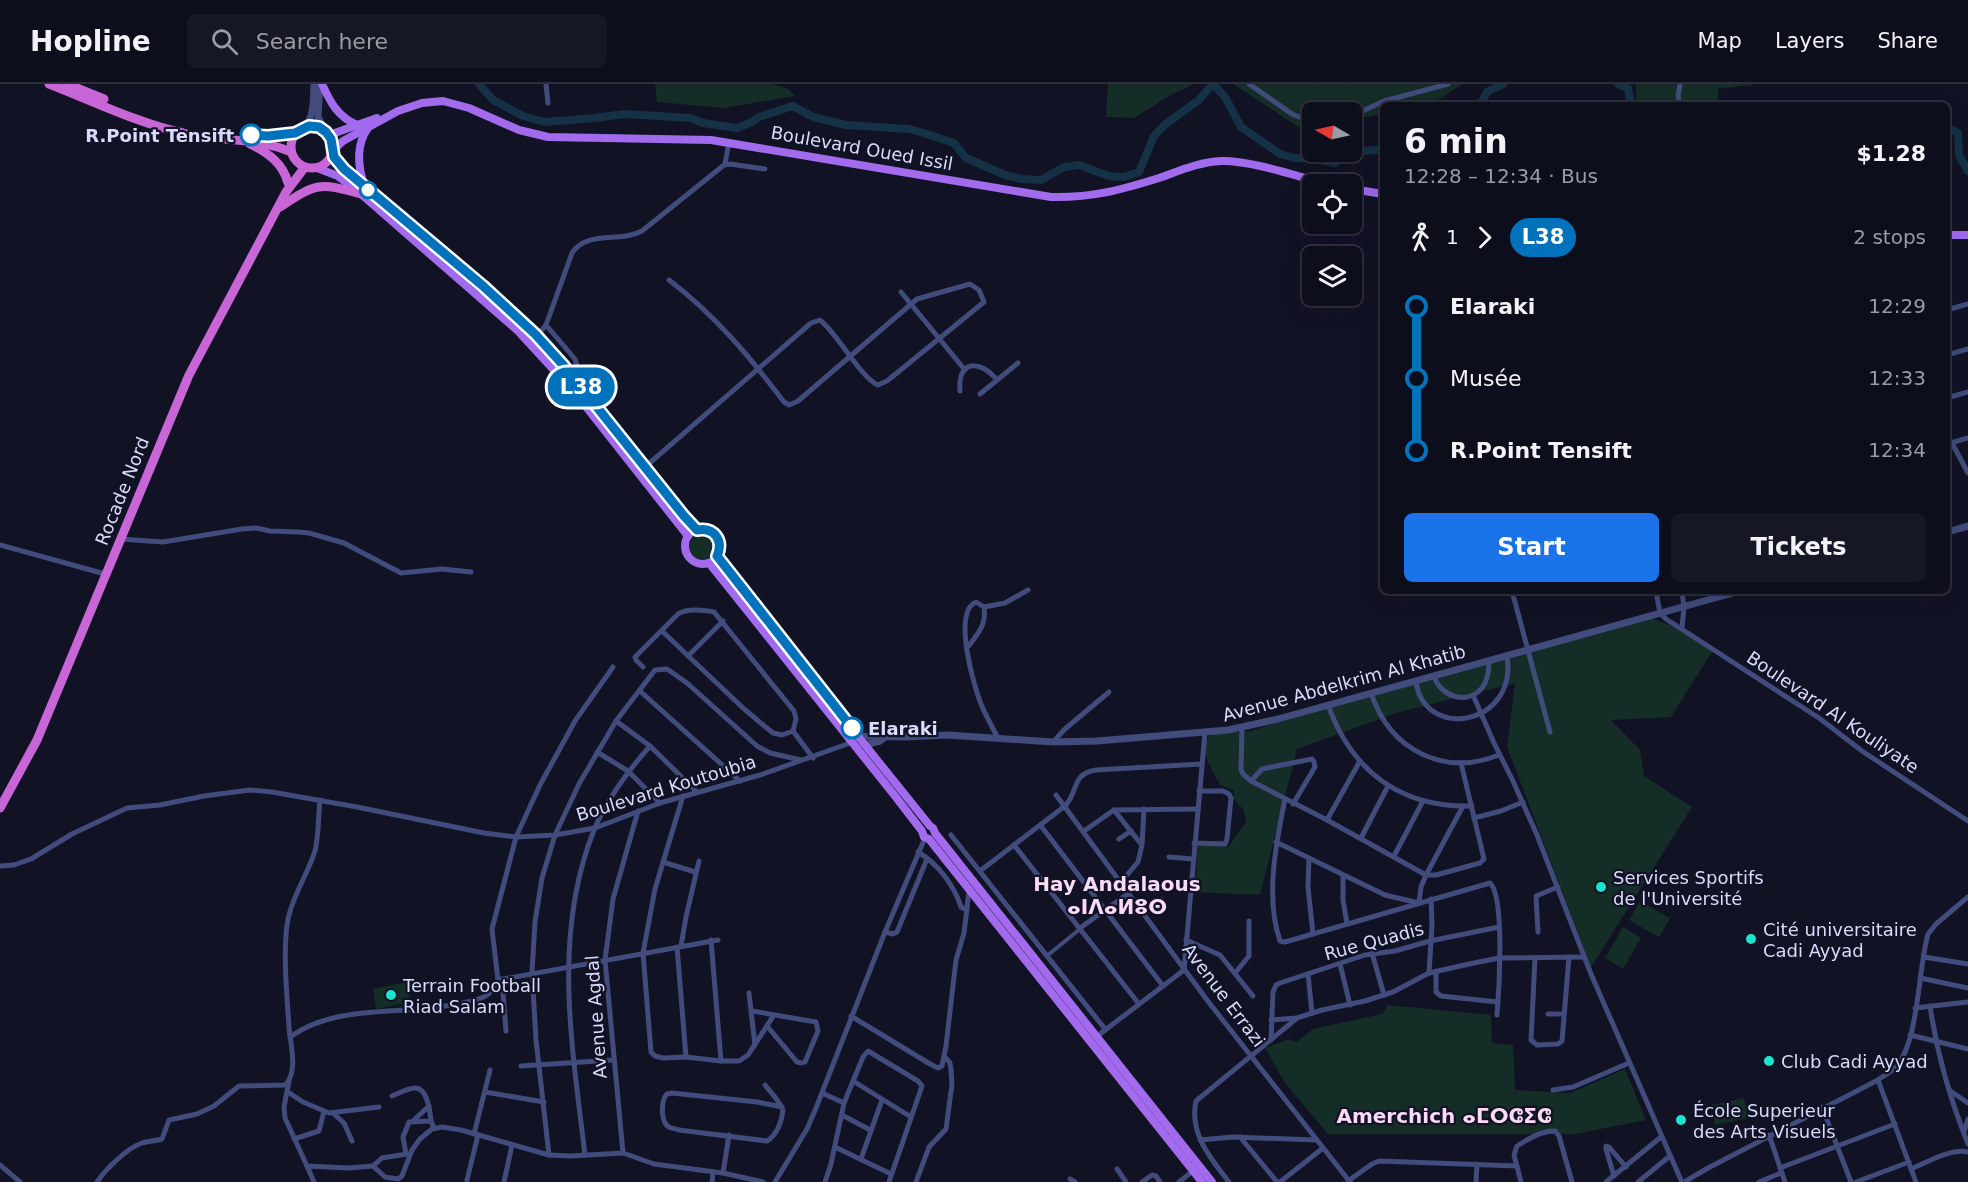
<!DOCTYPE html>
<html lang="en">
<head>
<meta charset="utf-8">
<style>
  :root { --surface:#0d0e1b; --page:#161724; --text:#f1f3f6; --muted:#9a9ca3; --line:#2d2e3a; --accent:#1a73e8 }
  body { margin:0; font-family:"DejaVu Sans","Noto Sans Tifinagh",sans-serif; background:var(--page); color:var(--text); height:100vh; display:flex; flex-direction:column; font-size:22px; white-space:nowrap }
  * { box-sizing:border-box; margin:0 }
  p { font-size:20px; color:var(--muted) }
  .icon { flex:none; width:33px; height:33px; fill:none; stroke:currentColor; stroke-width:2; stroke-linecap:round; stroke-linejoin:round }
  .map { position:relative; flex:1; overflow:hidden }
  .side { position:absolute; left:1380px; top:18px; width:570px; height:492px; display:flex; flex-direction:column; background:var(--surface); border-radius:9px; box-shadow:0 6px 24px #0002,0 0 0 2px var(--line) }
  .side>* { flex:none }
  .badge { padding:0 12px; border-radius:20px; font-size:21px; line-height:39px }
  .needle { width:39px; rotate:279deg }
  .buttons { position:absolute; left:1302px; top:18px; display:grid; gap:12px }
  .buttons a { display:grid; place-items:center; width:60px; height:60px; border-radius:9px; background:var(--surface); box-shadow:0 6px 24px #0002,0 0 0 2px var(--line); font-size:30px }
  .map>.badge { position:absolute; translate:-50% -50%; box-shadow:0 0 0 3px #fff }
  .legs { display:flex; align-items:center; gap:9px; height:66px; padding:0 24px; font-size:20px }
  .legs p { margin-inline-start:auto }
  .summary { display:flex; align-items:center; justify-content:space-between; height:102px; padding:0 24px }
  h1 { font-size:33px; font-weight:700; line-height:45px }
  .button { display:flex; gap:12px; margin-top:auto; padding:12px 24px }
  .button a { flex:1; height:69px; border-radius:9px; background:var(--accent); color:#fff; font-size:24px; font-weight:700; line-height:69px; text-align:center }
  .button a+a { background:var(--page); color:var(--text) }
  ul { padding:0 24px; list-style:none }
  li { display:flex; align-items:center; gap:21px; height:72px; font-size:22px }
  li i { display:grid; place-items:center; width:9px; height:100%; margin:0 8px; background:currentColor }
  li i::after { content:''; width:15px; height:15px; margin:-8px; border:4px solid; border-radius:50%; background:var(--surface) }
  li p { margin-inline-start:auto }
  li:first-child i { background:linear-gradient(#0000 50%,currentColor 0) }
  li:last-child i { background:linear-gradient(currentColor 50%,#0000 0) }
  header { display:flex; align-items:center; gap:36px; box-sizing:border-box; height:84px; padding:0 30px; background:var(--surface); border-bottom:2px solid var(--line) }
  header strong { font-size:28px }
  nav { display:flex; gap:33px; margin-inline-start:auto; font-size:21px }
  .search { width:420px; height:54px; background:var(--page); display:flex; align-items:center; gap:15px; box-sizing:border-box; padding:0 21px; border-radius:9px; color:var(--muted); font-size:22px }
  .map>svg:first-child { display:block }
  .green { fill:#152d27 }
  .lines { fill:none; stroke-linecap:round; stroke-linejoin:round }
  .river { stroke:#143145; stroke-width:8 }
  .pedestrian { stroke:#414c7d; stroke-width:4 }
  .minor { stroke:#414c7d; stroke-width:5 }
  .tertiary { stroke:#414c7d; stroke-width:7 }
  .primary { stroke:#a26bee; stroke-width:8 }
  .trunk { stroke:#c866d8; stroke-width:9 }
  .line-1-casing { stroke:#fff; stroke-width:14 }
  .line-1 { stroke:#0072bc; stroke-width:9 }
  .stop-1-dot { fill:#fff; stroke:#0072bc; stroke-width:3 }
  .poi-dot { fill:#1ae5cf; stroke:#111224; stroke-width:2 }
  .labels { text-anchor:middle; dominant-baseline:central; stroke-width:4.5; stroke-linejoin:round; paint-order:stroke }
  .stop-label { font-size:18px; font-weight:bold; fill:#d8dbfb; stroke:#111224; text-anchor:end }
  .street-label { font-size:18px; fill:#d8dbfb; stroke:#111224 }
  .poi-label { font-size:18px; fill:#d8dbfb; stroke:#111224; text-anchor:start }
  .neighbourhood-label { font-size:20px; font-weight:bold; fill:#fbdaf6; stroke:#111224 }
</style>
</head>
<body>
<header>
<strong>Hopline</strong>
<div class="search"><svg class="icon" aria-label="search" viewBox="0 0 24 24"><circle cx="10" cy="10" r="6"/><path d="M15 15l6 6"/></svg>Search here</div>
<nav><a>Map</a><a>Layers</a><a>Share</a></nav>
</header>
<div class="map">
<svg width="1968" height="1098" viewBox="0 0 1968 1098">
  <rect width="100%" height="100%" fill="#111224"/>
  <g class="green">
    <polygon points="655,0 772,0 788,5 795,12 724,24 657,18"/>
    <polygon points="1108,0 1194,0 1169,12 1134,34 1106,33"/>
    <polygon points="1233,0 1462,0 1440,15 1399,21 1383,21 1383,30 1365,33 1352,39 1352,28 1312,28 1312,50 1297,42"/>
    <polygon points="1636,0 1752,0 1752,1 1718,5 1718,21 1636,21"/>
    <circle cx="703" cy="464" r="14"/>
    <path d="M1649,533L1685,547L1713,566L1671,633L1611,636L1640,666L1644,692L1692,723L1591,883L1507,663L1515,599L1396,629L1297,665L1260,811L1195,808L1198,761L1228,763L1246,738L1244,726L1233,715L1234,706L1220,701C1212,685 1197,665 1211,650L1250,647L1528,565Z"/>
    <polygon points="1640,817 1670,834 1659,853 1629,836"/>
    <polygon points="1623,843 1641,854 1623,885 1605,874"/>
    <polygon points="407,898 410,918 376,925 373,905"/>
    <polygon points="1388,921 1491,931 1492,959 1513,961 1515,1006 1570,1009 1625,985 1646,1036 1575,1050 1328,1050 1285,999 1265,964 1289,955 1297,958 1313,945 1382,930"/>
    <polygon points="1744,1014 1748,1034 1715,1041 1711,1021"/>
  </g>
  <g class="lines">
    <g class="river">
      <polyline points="479,0 493,16 523,32 544,38 595,34 624,30 691,34 703,39 737,44 752,38 759,33 793,22 813,33 846,41 909,45 927,50 954,59 966,74 1005,91 1022,95 1041,96 1064,83 1079,81 1109,92 1124,93 1139,88 1154,52 1166,40 1200,15 1210,3 1215,2 1225,13 1241,43 1280,70 1294,74 1310,74 1335,79 1347,69 1383,65"/>
      <polyline points="1618,0 1628,4 1631,21"/>
      <polyline points="1480,21 1487,8 1503,0"/>
      <polyline points="1947,44 1958,49 1959,71 1968,87"/>
    </g>
    <polyline class="pedestrian" points="1048,871 1080,845"/>
    <g class="minor">
      <polyline points="546,0 548,19"/>
      <polyline points="1249,0 1292,30 1312,38"/>
      <polyline points="1680,21 1678,12 1680,0"/>
      <polyline points="1352,32 1384,17 1448,0"/>
      <polyline points="725,80 729,58"/>
      <polyline points="1947,194 1948,190"/>
      <polyline points="901,208 965,286"/>
      <polyline points="1947,226 1968,220"/>
      <polyline points="546,241 575,275 577,282 574,294"/>
      <path d="M537,252L546,241L572,169C587,146 620,159 642,147L724,81L730,80L765,85"/>
      <polyline points="1947,271 1968,265"/>
      <path d="M960,307C957,276 980,275 997,296"/>
      <polyline points="980,310 1018,279"/>
      <polyline points="1947,314 1968,308"/>
      <polyline points="1952,359 1968,389"/>
      <polyline points="1947,360 1968,354"/>
      <path d="M645,383C700,335 755,287 811,239L820,236C838,250 860,293 878,301L887,297L984,218L979,206L970,200L917,215L798,317L789,321L784,318C750,273 715,231 669,196"/>
      <polyline points="120,455 163,458 242,445 256,444 270,447 298,448 309,449 344,459 401,489 442,485 471,488"/>
      <polyline points="0,461 105,490"/>
      <polyline points="1512,507 1550,648"/>
      <polyline points="1656,507 1660,529 1666,535 1819,634 1862,667 1968,737"/>
      <polyline points="984,523 1005,519 1028,506"/>
      <polyline points="1682,544 1684,523 1682,507"/>
      <path d="M967,564C977,551 987,541 984,523L976,518C952,528 974,602 981,620C986,632 992,643 998,654"/>
      <polyline points="688,572 723,537"/>
      <path d="M643,583L636,576L635,573L678,530C687,524 703,526 714,528L794,627L796,635L793,647L782,651L773,649L768,645L743,624L662,547"/>
      <path d="M1434,592C1440,612 1467,622 1482,604C1488,596 1489,586 1489,577"/>
      <path d="M1416,597C1423,657 1518,643 1507,572"/>
      <polyline points="640,607 740,697"/>
      <path d="M1371,609C1390,666 1443,693 1499,671"/>
      <polyline points="1473,611 1494,659 1513,697 1537,751 1591,890 1681,1096"/>
      <path d="M1328,621C1352,687 1400,724 1472,722"/>
      <polyline points="616,637 650,662 697,708"/>
      <polyline points="1242,644 1241,686 1243,690 1251,697 1327,736 1426,791 1436,791 1480,779 1484,775 1461,679"/>
      <polyline points="793,647 813,674"/>
      <polyline points="1053,658 1065,645 1109,608"/>
      <polyline points="597,668 628,687 660,719"/>
      <polyline points="1251,697 1262,685 1312,675 1314,678 1315,683 1293,720"/>
      <polyline points="1056,711 1207,916 1350,1098"/>
      <polyline points="683,712 655,805 643,869 651,968 655,972 663,974 686,973 721,977 739,977 748,971 774,931"/>
      <path d="M1285,715C1276,759 1265,814 1280,857L1285,858L1490,799C1505,812 1499,908 1497,931"/>
      <polyline points="1114,726 1141,760"/>
      <polyline points="1474,734 1501,727 1523,718"/>
      <polyline points="1327,736 1360,677"/>
      <polyline points="1041,742 1163,902"/>
      <polyline points="1084,747 1114,726 1198,725"/>
      <polyline points="951,751 1105,945"/>
      <polyline points="1361,754 1388,702"/>
      <polyline points="1119,755 1131,747"/>
      <polyline points="1276,758 1385,811 1419,819 1421,803 1426,791 1463,722"/>
      <polyline points="1194,759 1225,760 1227,755 1231,714 1229,710 1223,707 1199,707"/>
      <polyline points="1014,761 1139,920"/>
      <path d="M918,768C938,780 954,801 961,823L967,826"/>
      <polyline points="1394,772 1423,717"/>
      <polyline points="1169,773 1193,775"/>
      <polyline points="1309,774 1308,803 1313,850"/>
      <polyline points="663,778 695,788"/>
      <polyline points="0,782 14,781 31,775 72,750 127,724 160,721 204,712 250,706 272,708 357,723 484,749 516,753 555,751 595,744 660,719 760,691 853,658"/>
      <path d="M980,787L1065,722C1079,707 1071,690 1096,686L1201,680"/>
      <polyline points="1343,791 1343,816 1347,840"/>
      <polyline points="1121,798 1138,778 1142,761 1144,725"/>
      <polyline points="1144,829 1162,816"/>
      <polyline points="1080,844 1129,809"/>
      <polyline points="885,848 893,850 897,848 927,775"/>
      <polyline points="1538,848 1536,812 1558,803"/>
      <polyline points="711,856 721,977"/>
      <polyline points="1186,856 1220,871 1253,912"/>
      <polyline points="681,862 686,833 699,777"/>
      <polyline points="677,863 686,973"/>
      <polyline points="1372,869 1384,911"/>
      <polyline points="1924,873 1968,880"/>
      <polyline points="1535,874 1531,956 1537,961 1558,960 1562,957 1569,873"/>
      <polyline points="1340,880 1350,921"/>
      <polyline points="1436,888 1436,908 1441,912 1498,918"/>
      <polyline points="1235,889 1249,872 1249,837"/>
      <polyline points="1429,889 1432,841 1431,815"/>
      <polyline points="1308,890 1312,929"/>
      <polyline points="1920,894 1968,904"/>
      <polyline points="502,895 506,947"/>
      <polyline points="498,896 718,856"/>
      <polyline points="749,909 755,961"/>
      <path d="M1930,922C1937,970 1950,1015 1968,1060"/>
      <polyline points="1915,924 1968,918"/>
      <polyline points="752,927 816,938 818,947 805,978 802,979 797,978 767,942"/>
      <polyline points="1548,930 1564,930"/>
      <polyline points="851,932 930,980 938,984 942,982 946,962 956,876 964,849 969,807"/>
      <polyline points="1271,936 1297,934 1322,926 1365,917 1393,908 1429,889 1469,880 1499,874 1584,873"/>
      <polyline points="1910,951 1968,965"/>
      <path d="M290,953C337,919 403,932 456,920C466,918 479,917 487,911C492,907 495,901 498,896L492,845L516,753L540,701L575,637L613,583"/>
      <polyline points="1096,953 1184,886 1205,648"/>
      <polyline points="1271,956 1273,908 1276,901 1280,899 1365,871 1395,867 1430,857 1499,843"/>
      <polyline points="521,982 613,976"/>
      <polyline points="1878,996 1916,1098"/>
      <polyline points="289,997 284,1023 285,1034 307,1082"/>
      <polyline points="853,997 911,1033"/>
      <path d="M765,1001C771,1009 779,1016 783,1026C782,1037 777,1051 767,1057L679,1046C677,1045 670,1044 669,1043C660,1038 661,1016 667,1010L672,1009L757,1018L782,1023"/>
      <polyline points="1553,1006 1573,1003 1629,979"/>
      <polyline points="1949,1006 1968,1019"/>
      <polyline points="288,1008 303,1018 329,1029 379,1023"/>
      <polyline points="485,1008 544,1018"/>
      <polyline points="822,1009 844,1019"/>
      <path d="M392,1012C399,1009 408,1004 415,1004C428,1004 430,1028 431,1037"/>
      <polyline points="1822,1023 1851,1098"/>
      <polyline points="333,1029 344,1039 352,1057"/>
      <polyline points="842,1031 870,1046"/>
      <polyline points="414,1036 429,1022"/>
      <polyline points="1964,1048 1968,1035"/>
      <polyline points="474,1050 490,986"/>
      <polyline points="1769,1051 1785,1098"/>
      <polyline points="1240,1053 1277,1098"/>
      <polyline points="294,1055 319,1047 324,1027"/>
      <polyline points="1200,1056 1233,1053 1316,1056"/>
      <polyline points="835,1063 891,1090"/>
      <polyline points="623,1069 605,876 613,815 638,727"/>
      <polyline points="406,1070 403,1053 409,1038 431,1037 434,1044"/>
      <polyline points="549,1071 536,956 532,888 535,838 542,794 555,751 579,700 616,637 655,586 667,585 687,599 757,662 770,669 801,676"/>
      <path d="M585,1071C572,961 552,851 594,746C607,715 628,687 650,662"/>
      <polyline points="861,1075 882,1016"/>
      <polyline points="0,1081 20,1098"/>
      <polyline points="373,1082 382,1074 407,1070"/>
      <polyline points="1780,1084 1895,1040"/>
      <polyline points="1117,1085 1126,1098"/>
      <path d="M1911,1085C1928,1078 1950,1064 1968,1068"/>
      <polyline points="723,1089 729,1051"/>
      <polyline points="1614,1092 1606,1065 1606,1062 1609,1063 1626,1083"/>
      <polyline points="1070,1095 1075,1098"/>
      <polyline points="467,1096 478,1051"/>
      <polyline points="1348,1097 1372,1080 1379,1077 1517,1082"/>
      <path d="M1686,1097L1708,1084L1878,996C1884,991 1892,988 1897,982C1919,955 1918,885 1928,850L1936,840L1968,813"/>
      <path d="M97,1098C106,1085 127,1064 142,1059C148,1057 155,1057 162,1055L169,1036L197,1030L214,1022L239,1002L285,1001C299,988 290,959 289,943C287,911 283,873 287,841C291,814 307,792 315,767C319,751 318,733 320,716"/>
      <polyline points="314,1098 307,1082 348,1084 373,1082 385,1093 398,1095 402,1092 412,1066 420,1055 432,1045 442,1043 461,1046 549,1071 571,1072 623,1069 654,1080 723,1089 763,1098"/>
      <polyline points="504,1098 512,1061"/>
      <polyline points="712,1098 713,1088"/>
      <polyline points="775,1098 807,1045 816,1024 885,848 925,754"/>
      <polyline points="825,1098 831,1080 844,1019 863,973 868,967 918,997 922,1002 889,1098"/>
      <polyline points="916,1098 929,1063 946,1045 952,1000 951,985 950,979 945,973"/>
      <polyline points="1142,1098 1152,1091 1156,1092 1160,1098"/>
      <polyline points="1179,1098 1193,1087"/>
      <path d="M1229,1098C1210,1074 1189,1049 1196,1017L1296,935"/>
      <polyline points="1280,1098 1323,1064"/>
      <polyline points="1476,1098 1477,1080"/>
      <path d="M1521,1098L1514,1071L1517,1062C1528,1055 1541,1047 1555,1047L1559,1052L1572,1098"/>
      <polyline points="1606,1098 1661,1053"/>
      <polyline points="1638,1098 1670,1072"/>
      <polyline points="1759,1098 1781,1089"/>
      <polyline points="1856,1098 1909,1078"/>
    </g>
    <g class="tertiary">
      <polyline points="320,0 318,33 326,48"/>
      <path d="M304,43C315,33 313,14 314,0"/>
      <polyline points="1947,448 1968,442"/>
      <polyline points="858,652 905,653 948,651 1053,658 1097,657 1228,646 1278,635 1740,507"/>
      <polyline points="865,661 880,657 885,653"/>
    </g>
    <g class="primary">
      <path d="M322,0C330,18 338,33 357,41"/>
      <polyline points="329,51 377,34"/>
      <path d="M333,66L343,57L398,27L422,19L443,17L469,24L519,46L548,53L711,56L1051,113C1091,114 1121,106 1159,94C1179,87 1199,78 1221,77C1251,76 1298,93 1328,100"/>
      <path d="M332,68C339,89 424,153 446,171C483,203 521,233 553,270C603,326 645,390 697,445"/>
      <polyline points="317,84 338,92 361,110 518,247 576,310 688,452"/>
      <path d="M365,104C358,84 355,62 368,44"/>
      <polyline points="1352,105 1383,110"/>
      <polyline points="1947,151 1968,151"/>
      <circle cx="703" cy="462" r="18"/>
      <polyline points="717,472 824,610 930,742 933,744 935,749 1212,1098"/>
      <polyline points="709,479 895,712 922,747 924,753 929,755 1202,1098"/>
    </g>
    <g class="trunk">
      <path d="M49,0C93,17 137,39 183,49C219,58 257,53 291,68"/>
      <polyline points="67,0 104,15"/>
      <circle cx="312" cy="63" r="21"/>
      <polyline points="253,52 268,52 295,49"/>
      <path d="M250,60C267,68 283,79 288,99"/>
      <path d="M280,123C317,99 318,98 361,110"/>
      <polyline points="0,724 37,656 189,291 286,108 305,83"/>
    </g>
  </g>
  <g class="lines">
    <defs>
      <path id="line-1" d="M251,51L268,52L295,49L309,42L319,43L326,48L331,55L334,73L344,85L483,202L535,250L564,282L684,432L697,446C714,443 724,456 717,472L852,644"/>
    </defs>
    <use href="#line-1" class="line-1-casing"/>
    <use href="#line-1" class="line-1"/>
  </g>
  <g class="stop-1-dot">
    <circle cx="251" cy="51" r="10"/>
    <circle cx="368" cy="106" r="8"/>
    <circle cx="852" cy="644" r="10"/>
  </g>
  <g class="poi-dot">
    <circle cx="1601" cy="803" r="6"/>
    <circle cx="1751" cy="855" r="6"/>
    <circle cx="391" cy="911" r="6"/>
    <circle cx="1769" cy="977" r="6"/>
    <circle cx="1681" cy="1036" r="6"/>
  </g>
  <g class="labels">
    <g class="stop-label">
      <text x="234" y="51">R.Point Tensift</text>
      <text x="868" y="644" text-anchor="start">Elaraki</text>
    </g>
    <g class="street-label">
      <text transform="translate(862 64) rotate(10)">Boulevard Oued Issil</text>
      <text transform="translate(122 407) rotate(-68)">Rocade Nord</text>
      <text transform="translate(1344 599) rotate(-15)">Avenue Abdelkrim Al Khatib</text>
      <text transform="translate(1833 628) rotate(34)">Boulevard Al Kouliyate</text>
      <text transform="translate(666 704) rotate(-17)">Boulevard Koutoubia</text>
      <text transform="translate(1374 857) rotate(-15)">Rue Quadis</text>
      <text transform="translate(1224 911) rotate(53)">Avenue Errazi</text>
      <text transform="translate(596 933) rotate(-94)">Avenue Agdal</text>
    </g>
    <g class="poi-label">
      <text x="1613" y="793">Services Sportifs<tspan x="1613" dy="21">de l'Université</tspan></text>
      <text x="1763" y="845">Cité universitaire<tspan x="1763" dy="21">Cadi Ayyad</tspan></text>
      <text x="403" y="901">Terrain Football<tspan x="403" dy="21">Riad Salam</tspan></text>
      <text x="1781" y="977">Club Cadi Ayyad</text>
      <text x="1693" y="1026">École Superieur<tspan x="1693" dy="21">des Arts Visuels</tspan></text>
    </g>
    <g class="neighbourhood-label">
      <text x="1117" y="800">Hay Andalaous<tspan x="1117" dy="23">ⴰⵏⴷⴰⵍⵓⵙ</tspan></text>
      <text x="1444" y="1032">Amerchich ⴰⵎⵔⵛⵉⵛ</text>
    </g>
  </g>
</svg>
<div class="buttons">
<a><svg class="needle" viewBox="-14 -14 28 28"><path d="M0-13l5 13h-10z" fill="#e53935"/><path d="M0 13l5-13h-10z" fill="#9a9ca3"/></svg></a>
<a><svg class="icon" aria-label="locate" viewBox="0 0 24 24"><circle cx="12" cy="12" r="6"/><path d="M12 2v4M12 18v4M2 12h4M18 12h4"/></svg></a>
<a><svg class="icon" aria-label="layers" viewBox="0 0 24 24"><path d="M12 4l9 5-9 5-9-5zM3 14l9 5 9-5"/></svg></a>
</div>
<b class="badge" style="left:581px;top:303px;background:#0072bc;color:#fff">L38</b>
<section class="side">
<div class="summary"><div><h1>6 min</h1><p>12:28 – 12:34 · Bus</p></div><b>$1.28</b></div>
<div class="legs"><svg class="icon" aria-label="walk" viewBox="0 0 24 24"><circle cx="13" cy="4" r="2"/><path d="M13 8l-2 6 4 7M11 14l-3 7M7 12l3-4h3l4 4"/></svg>1<svg class="icon" aria-label="forward" viewBox="0 0 24 24"><path d="M9 5l7 7-7 7"/></svg><b class="badge" style="background:#0072bc;color:#fff">L38</b><p>2 stops</p></div>
<ul>
<li><i style="color:#0072bc"></i><b>Elaraki</b><p>12:29</p></li>
<li><i style="color:#0072bc"></i><span>Musée</span><p>12:33</p></li>
<li><i style="color:#0072bc"></i><b>R.Point Tensift</b><p>12:34</p></li>
</ul>
<div class="button"><a>Start</a><a>Tickets</a></div>
</section>
</div>
</body>
</html>
